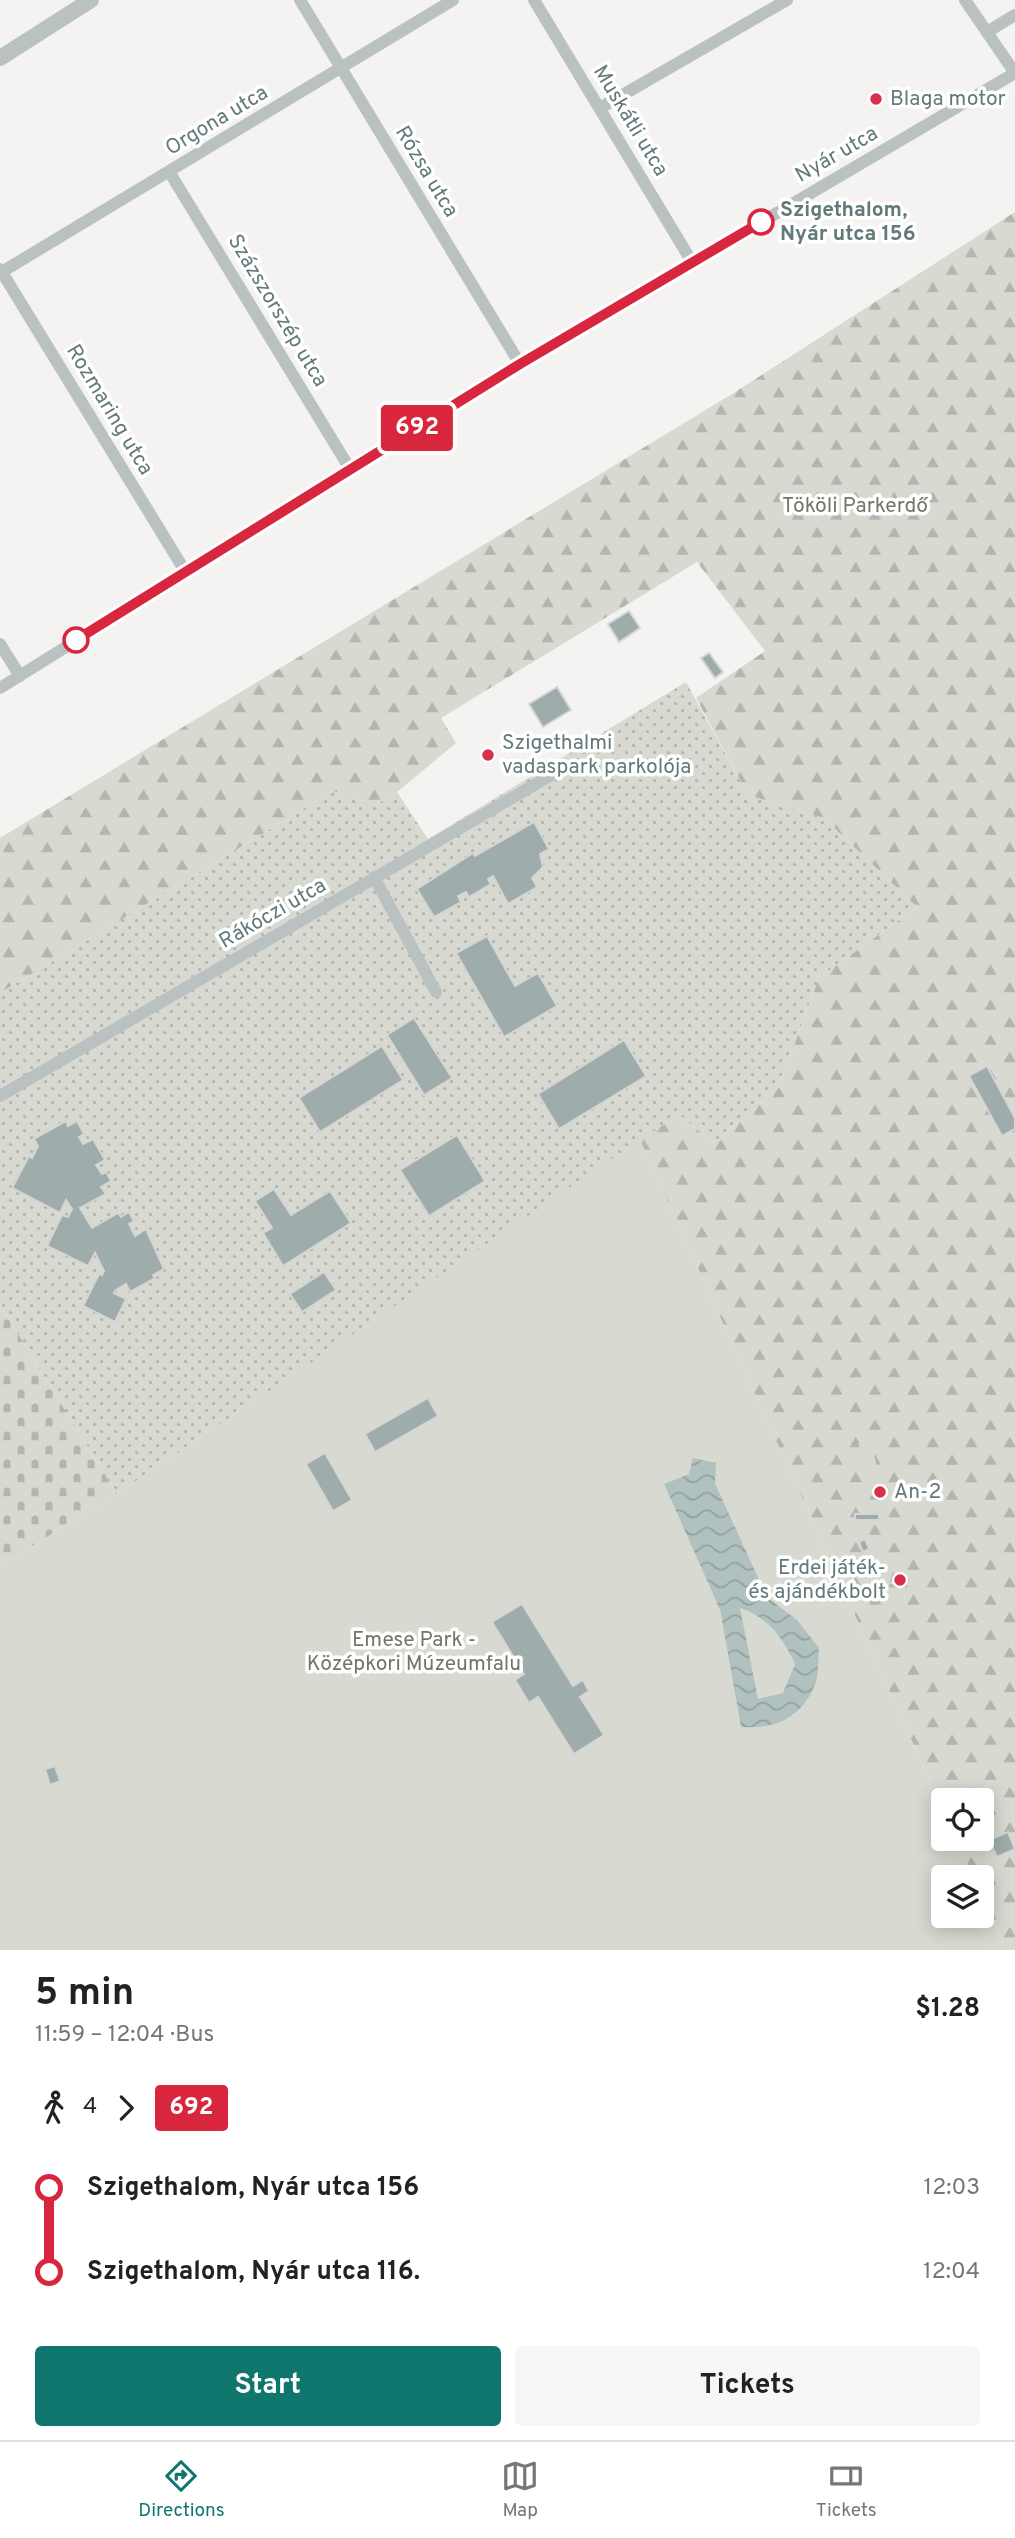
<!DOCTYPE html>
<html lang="en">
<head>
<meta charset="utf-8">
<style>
  :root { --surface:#fff; --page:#f6f6f6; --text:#222; --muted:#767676; --line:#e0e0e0; --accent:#0f766e }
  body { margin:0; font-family:Overpass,sans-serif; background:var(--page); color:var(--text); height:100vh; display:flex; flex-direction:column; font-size:26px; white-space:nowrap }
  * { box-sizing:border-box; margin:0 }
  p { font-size:23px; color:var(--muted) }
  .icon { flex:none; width:38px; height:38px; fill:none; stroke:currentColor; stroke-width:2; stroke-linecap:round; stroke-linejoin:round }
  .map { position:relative; height:1950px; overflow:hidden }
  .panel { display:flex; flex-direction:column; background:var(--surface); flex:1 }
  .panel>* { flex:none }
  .badge { padding:0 14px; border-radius:5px; font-size:24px; line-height:46px }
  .fabs { position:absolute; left:931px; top:1788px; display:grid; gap:14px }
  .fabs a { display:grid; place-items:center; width:63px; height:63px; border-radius:7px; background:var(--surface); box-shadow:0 4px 18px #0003; font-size:35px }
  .map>.badge { position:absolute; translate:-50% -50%; box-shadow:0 0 0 4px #fff }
  .legs { display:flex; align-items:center; gap:10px; height:77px; padding:0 35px; font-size:23px }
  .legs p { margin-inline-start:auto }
  .overview { display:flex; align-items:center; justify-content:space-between; height:119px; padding:0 35px }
  h1 { font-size:38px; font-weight:700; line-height:52px }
  .primary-button { display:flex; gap:14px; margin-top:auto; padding:14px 35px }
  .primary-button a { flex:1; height:80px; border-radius:7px; background:var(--accent); color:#fff; font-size:28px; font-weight:700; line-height:80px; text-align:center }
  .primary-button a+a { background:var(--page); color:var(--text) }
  ul { padding:0 35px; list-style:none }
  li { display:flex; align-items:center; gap:24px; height:84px; font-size:26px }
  li i { display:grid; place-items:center; width:10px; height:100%; margin:0 9px; background:currentColor }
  li i::after { content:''; width:18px; height:18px; margin:-9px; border:5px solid; border-radius:50%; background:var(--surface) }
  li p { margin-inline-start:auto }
  li:first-child i { background:linear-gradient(#0000 50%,currentColor 0) }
  li:last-child i { background:linear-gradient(currentColor 50%,#0000 0) }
  .menu { display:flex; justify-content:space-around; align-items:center; height:98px; border-top:2px solid var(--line); background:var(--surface); font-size:19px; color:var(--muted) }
  .menu a { display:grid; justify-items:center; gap:4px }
  .menu .current { color:var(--accent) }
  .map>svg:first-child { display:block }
  .grass { fill:url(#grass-dots) }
  .forest { fill:url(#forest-firs) }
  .cemetery { fill:url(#cemetery-stones) }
  .park { fill:#d8d9d1; fill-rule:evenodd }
  .water { fill:url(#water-waves); fill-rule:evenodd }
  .building { fill:#9facac; stroke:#d6d5d4; stroke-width:2 }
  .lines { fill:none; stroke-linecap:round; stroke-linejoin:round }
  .minor { stroke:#b9c1c1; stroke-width:12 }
  .tertiary { stroke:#b9c1c1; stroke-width:16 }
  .line-1-casing { stroke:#fff; stroke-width:16 }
  .line-1 { stroke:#d7263d; stroke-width:10 }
  .poi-dot { fill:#d6304c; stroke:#fff; stroke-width:2.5 }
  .stop-1-dot { fill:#fff; stroke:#d7263d; stroke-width:3.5 }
  .labels { text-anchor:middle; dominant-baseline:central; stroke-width:7; stroke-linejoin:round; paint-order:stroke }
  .poi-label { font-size:21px; fill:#627a7a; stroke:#fff; text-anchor:start }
  .street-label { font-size:21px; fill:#627a7a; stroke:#fff }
  .stop-label { font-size:21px; font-weight:bold; fill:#627a7a; stroke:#fff; text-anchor:start }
  .park-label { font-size:21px; fill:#707864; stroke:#fff }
</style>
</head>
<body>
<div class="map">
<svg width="1015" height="1950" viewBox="0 0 1015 1950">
  <defs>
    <pattern id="grass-dots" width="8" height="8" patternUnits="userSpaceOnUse" patternTransform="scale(1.75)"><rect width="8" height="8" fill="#d8d9d1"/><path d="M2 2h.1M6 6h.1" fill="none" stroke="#b3b5af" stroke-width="1.8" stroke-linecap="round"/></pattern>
    <pattern id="forest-firs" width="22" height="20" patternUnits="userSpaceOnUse" patternTransform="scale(1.75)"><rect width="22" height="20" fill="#d8d9d1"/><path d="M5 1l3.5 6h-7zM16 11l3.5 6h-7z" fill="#b3b5af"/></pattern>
    <pattern id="cemetery-stones" width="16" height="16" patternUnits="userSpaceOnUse" patternTransform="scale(1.75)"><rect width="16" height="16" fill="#d8d9d1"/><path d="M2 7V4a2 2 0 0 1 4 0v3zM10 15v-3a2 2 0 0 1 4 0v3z" fill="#b3b5af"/></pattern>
    <pattern id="water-waves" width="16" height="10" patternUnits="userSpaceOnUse" patternTransform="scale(1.75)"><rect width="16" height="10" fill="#b0c1bf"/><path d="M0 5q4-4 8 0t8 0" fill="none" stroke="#93a2a0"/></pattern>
  </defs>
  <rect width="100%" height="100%" fill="#f5f3f1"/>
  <polygon class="grass" points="686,682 748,795 824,818 917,907 819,978 778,1089 714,1143 679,1115 117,1494 0,1305 0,993 333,791 375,805 397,792 428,839"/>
  <polygon class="forest" points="1015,212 1015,1950 1007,1950 982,1895 982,1878 974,1878 956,1839 982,1839 982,1801 943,1801 943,1810 640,1140 679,1115 714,1143 778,1089 819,978 917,907 824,818 748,795 696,698 765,651 697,562 441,718 456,743 397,792 375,805 333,791 0,993 0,838 732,394"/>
  <polygon class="cemetery" points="0,1305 117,1494 0,1566"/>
  <g class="park">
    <path d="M640,1140L943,1810V1839H956L974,1878H943V1916H982V1895L1007,1950H0V1566L117,1494ZM690,1474L715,1483L767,1597L797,1620L794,1715L741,1726L720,1610L664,1484Z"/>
    <polygon points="867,1430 878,1470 857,1475 860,1432"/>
    <path d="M739,1608C771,1619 781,1635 795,1664L783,1693L758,1700Z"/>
  </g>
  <path class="water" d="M693,1458L716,1463L715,1483L767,1597L797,1620L819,1648C818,1660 819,1677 814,1687C799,1720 774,1729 741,1727L720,1610L664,1484L689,1474ZM740,1608C769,1618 782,1637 795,1664L783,1693L758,1699Z"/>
  <g class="building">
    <polygon points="629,611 640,628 619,642 608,624"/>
    <polygon points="709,653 723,672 715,678 701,658"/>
    <polygon points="557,687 571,710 543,727 529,704"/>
    <polygon points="534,822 549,849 540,854 543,867 532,878 537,887 508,904 493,876 488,879 491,884 469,897 466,892 458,896 461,902 434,917 417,889 473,853 475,856"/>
    <polygon points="487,936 515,986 538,973 557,1006 504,1037 456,953"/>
    <polygon points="414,1018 452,1078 424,1095 387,1035"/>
    <polygon points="624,1040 646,1076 559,1129 538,1094"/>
    <polygon points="382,1046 403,1080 320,1132 299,1098"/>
    <polygon points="987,1066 1015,1118 1015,1129 1002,1136 969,1076"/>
    <polygon points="66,1121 68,1126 77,1121 84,1134 79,1137 83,1144 93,1139 105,1160 96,1165 102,1174 106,1172 111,1181 101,1187 106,1194 80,1208 92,1228 118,1213 121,1217 129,1212 134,1221 129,1224 135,1236 146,1229 164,1269 153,1275 155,1278 130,1292 126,1284 116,1290 114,1293 126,1299 115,1322 83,1306 99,1274 102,1275 104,1271 95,1253 88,1266 47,1246 62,1215 68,1217 72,1209 66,1200 60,1213 12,1188 29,1156 32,1158 38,1146 34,1139"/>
    <polygon points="457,1135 485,1181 429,1216 400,1170"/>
    <polygon points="274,1189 291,1215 330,1191 351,1223 283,1266 263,1233 272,1228 255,1201"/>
    <polygon points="324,1272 336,1290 302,1312 290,1294"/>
    <polygon points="428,1398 438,1416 375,1452 365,1434"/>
    <polygon points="325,1453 352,1500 333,1511 306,1464"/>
    <rect x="855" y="1514" width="24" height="6"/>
    <polygon points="865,1539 869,1549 863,1552 859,1542"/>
    <polygon points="892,1572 910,1578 907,1589 889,1582"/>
    <polygon points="522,1604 573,1686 583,1680 589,1691 580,1697 604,1735 574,1754 538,1697 529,1703 515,1680 524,1674 492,1622"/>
    <polygon points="55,1766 60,1781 50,1785 45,1769"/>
    <polygon points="1008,1832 1015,1849 997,1857 989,1840"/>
  </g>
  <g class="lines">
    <g class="minor">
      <polyline points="300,0 520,364"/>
      <polyline points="534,0 692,262"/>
      <polyline points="965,0 1015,73"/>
      <polyline points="987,32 1015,15"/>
      <polyline points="600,108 787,0"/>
      <polyline points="170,173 350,469"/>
      <polyline points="0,269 185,571"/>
      <polyline points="0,273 453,0"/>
      <polyline points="0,644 20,676"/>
      <polyline points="0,688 520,364 1015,73"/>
      <polyline points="374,877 436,992"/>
      <polyline points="0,1096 565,767"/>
    </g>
    <polyline class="tertiary" points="0,58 91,0"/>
  </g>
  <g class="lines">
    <defs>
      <polyline id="line-1" points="76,640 520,364 761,222"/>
    </defs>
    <use href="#line-1" class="line-1-casing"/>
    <use href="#line-1" class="line-1"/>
  </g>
  <g class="poi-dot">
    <circle cx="876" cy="99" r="7"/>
    <circle cx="488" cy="755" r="7"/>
    <circle cx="880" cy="1492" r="7"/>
    <circle cx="900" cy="1580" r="7"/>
  </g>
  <g class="stop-1-dot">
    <circle cx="761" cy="222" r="12"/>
    <circle cx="76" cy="640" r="12"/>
  </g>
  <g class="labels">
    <g class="poi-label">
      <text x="890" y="99">Blaga motor</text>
      <text x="502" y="743">Szigethalmi<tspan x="502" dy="24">vadaspark parkolója</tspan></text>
      <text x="894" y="1492">An-2</text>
      <text x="886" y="1568" text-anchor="end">Erdei játék-<tspan x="886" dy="24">és ajándékbolt</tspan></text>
    </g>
    <g class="street-label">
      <text transform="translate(217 121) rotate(-31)">Orgona utca</text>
      <text transform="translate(630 121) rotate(59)">Muskátli utca</text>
      <text transform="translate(837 155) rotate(-30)">Nyár utca</text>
      <text transform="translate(426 172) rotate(59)">Rózsa utca</text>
      <text transform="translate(277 311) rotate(59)">Százszorszép utca</text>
      <text transform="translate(109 410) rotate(59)">Rozmaring utca</text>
      <text transform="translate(273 914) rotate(-30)">Rákóczi utca</text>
    </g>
    <g class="stop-label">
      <text x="780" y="210">Szigethalom,<tspan x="780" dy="24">Nyár utca 156</tspan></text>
    </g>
    <g class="park-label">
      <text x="855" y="506">Tököli Parkerdő</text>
      <text x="414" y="1640">Emese Park -<tspan x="414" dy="24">Középkori Múzeumfalu</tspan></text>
    </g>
  </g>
</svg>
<div class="fabs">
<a><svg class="icon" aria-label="locate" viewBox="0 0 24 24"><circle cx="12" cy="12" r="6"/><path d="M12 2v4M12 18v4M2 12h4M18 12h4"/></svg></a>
<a><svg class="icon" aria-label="layers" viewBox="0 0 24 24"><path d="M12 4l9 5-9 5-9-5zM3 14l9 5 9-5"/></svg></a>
</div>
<b class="badge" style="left:417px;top:428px;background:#d7263d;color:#fff">692</b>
</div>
<section class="panel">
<div class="overview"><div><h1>5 min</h1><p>11:59 – 12:04 · Bus</p></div><b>$1.28</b></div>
<div class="legs"><svg class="icon" aria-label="walk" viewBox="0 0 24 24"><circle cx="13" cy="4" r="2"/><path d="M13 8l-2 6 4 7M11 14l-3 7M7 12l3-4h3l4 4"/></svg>4<svg class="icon" aria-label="forward" viewBox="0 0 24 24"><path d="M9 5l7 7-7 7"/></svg><b class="badge" style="background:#d7263d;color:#fff">692</b></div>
<ul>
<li><i style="color:#d7263d"></i><b>Szigethalom, Nyár utca 156</b><p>12:03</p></li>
<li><i style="color:#d7263d"></i><b>Szigethalom, Nyár utca 116.</b><p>12:04</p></li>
</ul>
<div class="primary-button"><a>Start</a><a>Tickets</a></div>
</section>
<nav class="menu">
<a class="current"><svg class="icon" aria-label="directions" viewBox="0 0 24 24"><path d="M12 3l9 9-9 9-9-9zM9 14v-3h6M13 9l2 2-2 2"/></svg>Directions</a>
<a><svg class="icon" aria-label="map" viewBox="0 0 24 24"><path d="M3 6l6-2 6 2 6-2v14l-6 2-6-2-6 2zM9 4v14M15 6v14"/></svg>Map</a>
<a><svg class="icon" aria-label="tickets" viewBox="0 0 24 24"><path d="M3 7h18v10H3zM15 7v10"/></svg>Tickets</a>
</nav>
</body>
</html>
